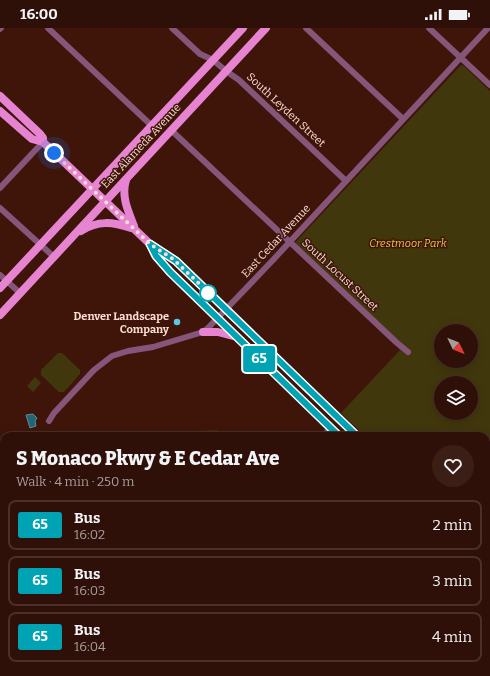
<!DOCTYPE html>
<html lang="en">
<head>
<meta charset="utf-8">
<style>
  :root { --surface:#2f1008; --page:#3b1e16; --text:#f1f3f6; --muted:#a79d9c; --line:#4a3029 }
  body { margin:0; font-family:Bitter,serif; background:var(--page); color:var(--text); height:100vh; display:flex; flex-direction:column; font-size:15px; white-space:nowrap }
  * { box-sizing:border-box; margin:0 }
  p { font-size:13px; color:var(--muted) }
  .icon { flex:none; width:22px; height:22px; fill:none; stroke:currentColor; stroke-width:2; stroke-linecap:round; stroke-linejoin:round }
  .map { position:relative; flex:1; overflow:hidden }
  .details { position:absolute; left:0px; top:404px; width:490px; height:244px; display:flex; flex-direction:column; background:var(--surface); border-radius:12px 12px 0 0; box-shadow:0 2px 10px #0003,0 0 0 1px var(--line) }
  .details>* { flex:none }
  .badge { padding:0 8px; border-radius:3px; font-size:14px; line-height:26px }
  .needle { width:26px; rotate:133deg }
  .fabs { position:absolute; left:434px; top:296px; display:grid; gap:8px }
  .fabs a { display:grid; place-items:center; width:44px; height:44px; border-radius:50%; background:var(--surface); box-shadow:0 2px 10px #0003,0 0 0 1px var(--line); font-size:20px }
  .you { position:absolute; width:20px; height:20px; margin:-10px; border:3px solid #fff; border-radius:50%; background:#1a73e8; box-shadow:0 0 0 6px #1a73e833 }
  .map>.badge { position:absolute; translate:-50% -50%; box-shadow:0 0 0 2px #fff }
  .round { display:grid; place-items:center; flex:none; width:42px; height:42px; border-radius:21px; background:var(--page) }
  .overview { display:flex; align-items:center; justify-content:space-between; height:68px; padding:0 16px }
  h1 { font-size:19px; font-weight:800; line-height:30px }
  ul { padding:0; list-style:none }
  li { display:flex; align-items:center; gap:12px; height:50px; margin:0 8px 6px; padding:0 8px; border:2px solid var(--line); border-radius:8px }
  li div { flex:1 }
  li b { display:block; font-size:15px }
  li em { font-style:normal }
  li .badge { min-width:44px; font-weight:700; text-align:center }
  .status { display:flex; justify-content:space-between; align-items:center; height:28px; padding:0 20px; background:var(--surface); direction:ltr }
  .status svg { height:11px; fill:currentColor }
  .map>svg:first-child { display:block }
  .built { fill:#4b1a0d }
  .green { fill:#41370d; fill-rule:evenodd }
  .water { fill:#206676; stroke:#618a92 }
  .lines { fill:none; stroke-linecap:round; stroke-linejoin:round }
  .minor { stroke:#85567a; stroke-width:6 }
  .major { stroke:#e784d1; stroke-width:8 }
  .line-casing { stroke:#fff; stroke-width:9 }
  .line { stroke:#00a3b4; stroke-width:6 }
  .walk { stroke:#faddd5; stroke-width:4; stroke-dasharray:0 7.2 }
  .stop-dot { fill:#fff; stroke:#00a3b4; stroke-width:2 }
  .poi-dot { fill:#58c9e3; stroke:#3f150a; stroke-width:1.5 }
  .labels { text-anchor:middle; dominant-baseline:central; stroke-width:3; stroke-linejoin:round; paint-order:stroke }
  .street-label { font-size:11px; fill:#faddd5; stroke:#3f150a }
  .park-label { font-size:11px; font-style:italic; fill:#e5c741; stroke:#3f150a }
  .poi-label { font-size:11px; font-weight:bold; fill:#faddd5; stroke:#3f150a; text-anchor:end }
</style>
</head>
<body>
<div class="status"><b>16:00</b><svg viewBox="0 0 49 12"><path d="M0 12V9h3v3zM5 12V6h3v6zM10 12V3h3v9zM15 12V0h3v12zM26 1h20v11H26zM47 4h2v5h-2z"/></svg></div>
<div class="map">
<svg width="490" height="648" viewBox="0 0 490 648">
  <rect width="100%" height="100%" fill="#3f150a"/>
  <polygon class="built" points="0,437 4,451 4,620 0,616"/>
  <g class="green">
    <path d="M461,37L464,38L490,63V527L486,523V408H365L341,385L400,322L291,219ZM441,303H471V333H441ZM441,355H471V385H441Z"/>
    <polygon points="58,325 62,325 80,342 80,346 64,364 59,364 41,347 41,342"/>
    <polygon points="35,349 41,355 33,364 27,358"/>
    <polygon points="217,402 217,408 196,408 196,403"/>
  </g>
  <polygon class="water" points="33,386 37,390 35,393 36,398 30,400 26,387"/>
  <g class="lines">
    <g class="minor">
      <polyline points="48,0 152,98"/>
      <polyline points="172,0 200,26 213,32 226,43 239,52 346,153"/>
      <polyline points="306,0 403,91"/>
      <polyline points="429,0 490,57"/>
      <polyline points="0,1 1,0"/>
      <polyline points="171,102 396,314 408,324"/>
      <polyline points="0,160 43,114"/>
      <polyline points="0,180 54,229"/>
      <polyline points="0,247 20,265"/>
      <polyline points="49,393 54,385 94,342 112,328 128,323 153,319 203,304 208,300 273,232 488,0"/>
      <polyline points="323,408 331,400"/>
      <polyline points="0,622 4,626"/>
      <polyline points="23,644 26,648"/>
      <polyline points="298,644 302,648"/>
      <polyline points="388,644 391,648"/>
      <polyline points="480,644 485,648"/>
      <polyline points="162,648 170,644"/>
      <polyline points="283,648 286,644"/>
    </g>
    <g class="major">
      <polyline points="0,68 40,106 43,110 43,114"/>
      <polyline points="0,83 32,111 43,114"/>
      <polyline points="43,114 150,216 176,233 357,408"/>
      <path d="M126,152C121,168 128,183 134,198"/>
      <path d="M81,203C98,192 113,194 131,200"/>
      <polyline points="150,216 155,227 170,244 339,408"/>
      <polyline points="0,260 243,0"/>
      <polyline points="0,287 266,0"/>
      <polyline points="203,304 218,304 233,308"/>
      <polyline points="486,529 490,533"/>
      <polyline points="486,546 490,549"/>
    </g>
  </g>
  <g class="lines">
    <defs>
      <polyline id="line" points="339,408 170,244 156,228 150,216 176,233 357,408"/>
    </defs>
    <use href="#line" class="line-casing"/>
    <use href="#line" class="line"/>
    <polyline class="walk" points="54,125 150,216 173,231 210,266 208,265"/>
  </g>
  <circle class="stop-dot" cx="208" cy="265" r="8"/>
  <circle class="poi-dot" cx="177" cy="294" r="4"/>
  <g class="labels">
    <g class="street-label">
      <text transform="translate(286 82) rotate(43)">South Leyden Street</text>
      <text transform="translate(141 118) rotate(-47)">East Alameda Avenue</text>
      <text transform="translate(276 213) rotate(-47)">East Cedar Avenue</text>
      <text transform="translate(340 247) rotate(43)">South Locust Street</text>
    </g>
    <g class="park-label">
      <text x="408" y="215">Crestmoor Park</text>
    </g>
    <g class="poi-label">
      <text x="169" y="288">Denver Landscape<tspan x="169" dy="13">Company</tspan></text>
    </g>
  </g>
</svg>
<div class="fabs">
<a><svg class="needle" viewBox="-14 -14 28 28"><path d="M0-13l5 13h-10z" fill="#e53935"/><path d="M0 13l5-13h-10z" fill="#a79d9c"/></svg></a>
<a><svg class="icon" aria-label="layers" viewBox="0 0 24 24"><path d="M12 4l9 5-9 5-9-5zM3 14l9 5 9-5"/></svg></a>
</div>
<div class="you" style="left:54px;top:125px"></div>
<b class="badge" style="left:259px;top:331px;background:#00a3b4;color:#fff">65</b>
<section class="details">
<div class="overview"><div><h1>S Monaco Pkwy &amp; E Cedar Ave</h1><p>Walk · 4 min · 250 m</p></div><a class="round"><svg class="icon" aria-label="heart" viewBox="0 0 24 24"><path d="M12 20l-8-8c-3-5 5-10 8-4 3-6 11-1 8 4z"/></svg></a></div>
<ul>
<li><span class="badge" style="background:#00a3b4;color:#fff">65</span><div><b>Bus</b><p>16:02</p></div><em>2 min</em></li>
<li><span class="badge" style="background:#00a3b4;color:#fff">65</span><div><b>Bus</b><p>16:03</p></div><em>3 min</em></li>
<li><span class="badge" style="background:#00a3b4;color:#fff">65</span><div><b>Bus</b><p>16:04</p></div><em>4 min</em></li>
</ul>
</section>
</div>
</body>
</html>
